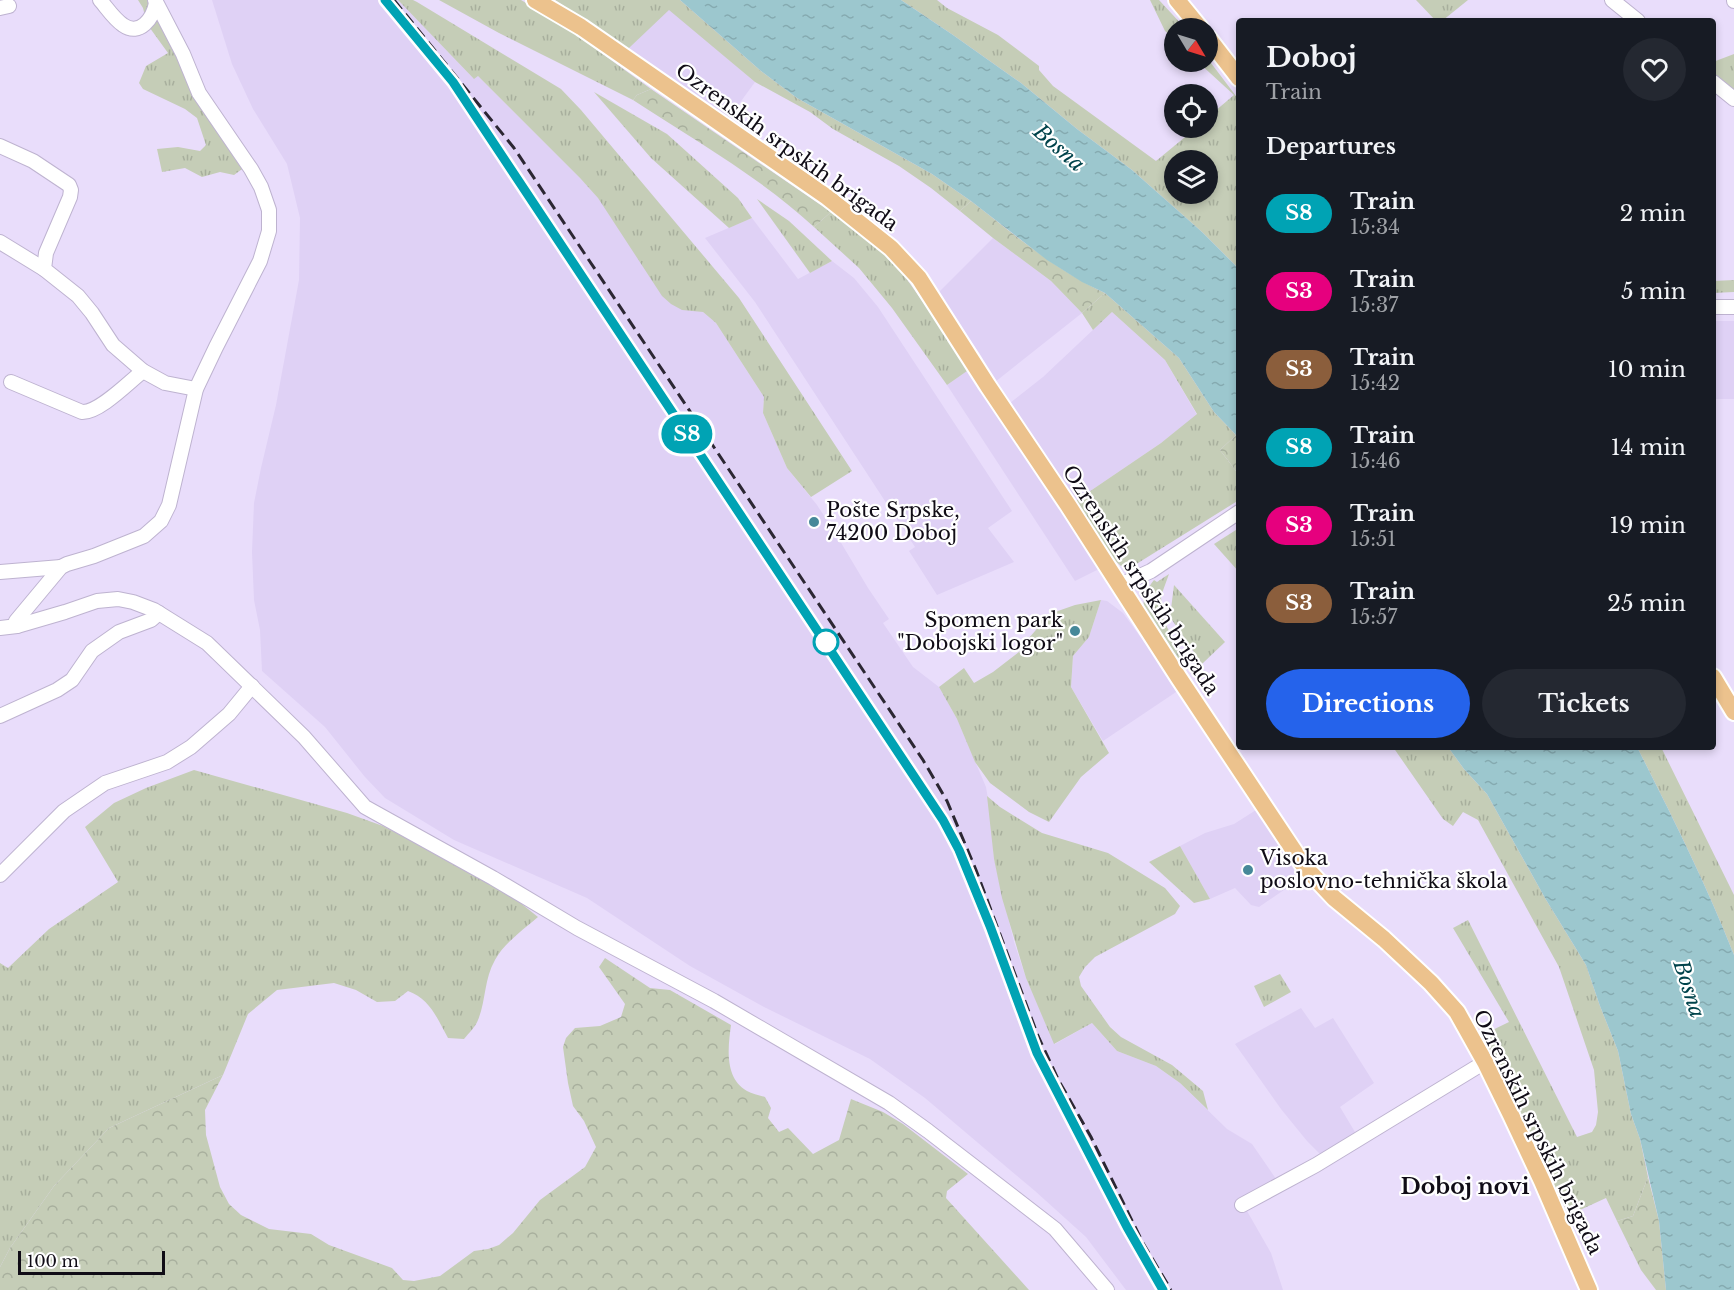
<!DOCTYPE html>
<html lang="en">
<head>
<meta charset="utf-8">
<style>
  :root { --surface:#171b24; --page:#242831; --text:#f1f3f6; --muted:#9ea1a6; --accent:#2563eb }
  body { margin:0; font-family:"Libre Baskerville",serif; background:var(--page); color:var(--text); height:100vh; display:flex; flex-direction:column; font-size:22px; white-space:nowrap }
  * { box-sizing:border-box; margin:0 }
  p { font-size:20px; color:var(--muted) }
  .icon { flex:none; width:33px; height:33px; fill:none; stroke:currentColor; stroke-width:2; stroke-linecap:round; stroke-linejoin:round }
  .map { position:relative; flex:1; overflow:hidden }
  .details { position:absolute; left:1236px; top:18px; width:480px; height:732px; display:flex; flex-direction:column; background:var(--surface); border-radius:6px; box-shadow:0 3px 9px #0003 }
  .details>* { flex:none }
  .badge { padding:0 12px; border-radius:20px; font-size:21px; line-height:39px }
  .needle { width:39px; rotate:128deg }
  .tools { position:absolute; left:1164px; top:18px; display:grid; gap:12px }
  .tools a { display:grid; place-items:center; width:54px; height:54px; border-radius:50%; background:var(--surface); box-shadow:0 3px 9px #0003; font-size:30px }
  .scale { position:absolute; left:18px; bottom:15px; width:147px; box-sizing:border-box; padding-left:6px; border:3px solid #100c16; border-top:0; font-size:16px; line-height:21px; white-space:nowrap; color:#100c16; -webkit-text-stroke:4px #fff; paint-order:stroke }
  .map>.badge { position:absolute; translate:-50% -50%; box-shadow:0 0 0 3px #fff }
  h2 { padding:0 30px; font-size:22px; line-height:54px }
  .round { display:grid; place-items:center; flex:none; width:63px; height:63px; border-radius:32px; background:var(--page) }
  .headline { display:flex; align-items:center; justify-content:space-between; height:102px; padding:0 30px }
  h1 { font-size:28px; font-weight:700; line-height:45px }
  .primary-button { display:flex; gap:12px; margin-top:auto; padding:12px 30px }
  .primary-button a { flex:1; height:69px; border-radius:36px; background:var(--accent); color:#fff; font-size:24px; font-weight:700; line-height:69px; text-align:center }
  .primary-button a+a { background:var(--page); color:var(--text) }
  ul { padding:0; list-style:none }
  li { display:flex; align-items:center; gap:18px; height:78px; padding:0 30px }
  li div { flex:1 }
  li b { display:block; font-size:22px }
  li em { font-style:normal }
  li .badge { min-width:66px; font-weight:700; text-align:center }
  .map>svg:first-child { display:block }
  .built { fill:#dfd1f5 }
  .grass { fill:url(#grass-tufts); fill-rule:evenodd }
  .forest { fill:url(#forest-crowns) }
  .water { fill:url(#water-ripples) }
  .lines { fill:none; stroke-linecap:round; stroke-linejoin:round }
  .minor-casing { stroke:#beb3d0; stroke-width:16 }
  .major-casing { stroke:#fff; stroke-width:20 }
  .minor { stroke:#fff; stroke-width:14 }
  .major { stroke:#ecc28d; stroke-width:16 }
  .rail { stroke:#2c2733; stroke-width:3; stroke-dasharray:12 6; stroke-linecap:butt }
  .line-casing { stroke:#fff; stroke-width:14 }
  .line { stroke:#00a3b4; stroke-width:9 }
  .poi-dot { fill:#468899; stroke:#fff; stroke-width:2 }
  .stop-dot { fill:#fff; stroke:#00a3b4; stroke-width:3 }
  .labels { text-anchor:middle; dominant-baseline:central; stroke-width:4.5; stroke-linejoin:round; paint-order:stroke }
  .street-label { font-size:20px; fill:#100c16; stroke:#fff }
  .poi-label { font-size:20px; fill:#100c16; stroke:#fff; text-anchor:start }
  .water-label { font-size:21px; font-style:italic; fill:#00434b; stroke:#fff }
  .quarter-label { font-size:22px; font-weight:bold; fill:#100c16; stroke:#fff }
</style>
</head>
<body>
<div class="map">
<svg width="1734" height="1290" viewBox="0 0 1734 1290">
  <defs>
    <pattern id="grass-tufts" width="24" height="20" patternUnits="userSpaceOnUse" patternTransform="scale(1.5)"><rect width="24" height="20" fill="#c5cdb7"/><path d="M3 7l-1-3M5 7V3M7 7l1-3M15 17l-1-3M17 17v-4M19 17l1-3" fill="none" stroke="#a8af9d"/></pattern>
    <pattern id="forest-crowns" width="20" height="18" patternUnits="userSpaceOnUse" patternTransform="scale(1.5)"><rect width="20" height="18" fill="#c5cdb7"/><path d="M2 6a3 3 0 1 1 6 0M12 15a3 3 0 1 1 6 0" fill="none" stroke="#a8af9d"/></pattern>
    <pattern id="water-ripples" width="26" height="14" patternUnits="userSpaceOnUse" patternTransform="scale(1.5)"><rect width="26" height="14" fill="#9cc7ce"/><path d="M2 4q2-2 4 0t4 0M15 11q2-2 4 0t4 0" fill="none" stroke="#85aab0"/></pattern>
  </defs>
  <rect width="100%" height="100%" fill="#e9ddfb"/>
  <g class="built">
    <polygon points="212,0 398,0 473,78 478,76 580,178 703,312 716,323 764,397 763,413 787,468 817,505 834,531 868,588 889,619 883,623 913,667 939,687 957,719 986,787 990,811 994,859 1014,942 1026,978 1055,1044 1092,1023 1117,1051 1156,1066 1180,1083 1227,1129 1252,1144 1283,1189 1247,1211 1271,1253 1283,1290 1126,1290 1086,1237 1035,1191 925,1098 870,1059 764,1007 690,966 587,898 454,840 385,798 365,777 325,727 262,671 260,630 254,600 252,552 254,503 261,468 276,405 299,280 300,218 287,164 253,109 232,64"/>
    <polygon points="669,9 755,82 728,119 628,49"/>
    <polygon points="752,218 798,279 832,261 854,278 878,307 1012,511 988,528 1014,562 937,595 909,551 915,547 755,302 705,238"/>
    <polygon points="993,238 1051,281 1082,313 995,382 980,354 937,294"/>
    <polygon points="1112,312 1165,360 1197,415 1161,443 1074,502 1010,403 1043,377"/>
    <rect x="1713" y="321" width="21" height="78"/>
    <polygon points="970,369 1101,568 1075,581 947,385"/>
    <polygon points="1101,600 1107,601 1123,613 1179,690 1103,741 1071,687 1073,656 1089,637"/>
    <polygon points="1256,810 1300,879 1259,907 1251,905 1235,888 1210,899 1180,846 1205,833 1234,824"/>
    <polygon points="1301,1008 1315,1028 1333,1018 1374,1083 1340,1107 1355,1132 1321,1155 1307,1141 1281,1109 1235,1044"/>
  </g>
  <g class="grass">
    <polygon points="138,0 150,0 156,18 166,29 177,59 195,74 203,92 214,102 243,149 253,161 234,175 220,172 202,177 185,168 162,172 157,149 178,147 200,151 206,145 197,118 185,109 143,89 139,83 146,66 168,53 147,24 143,8"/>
    <polygon points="398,0 413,0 417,2 561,89 581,110 739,298 852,471 811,497 787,468 763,413 764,397 716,323 703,312 682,310 671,304 662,296 598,198 580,178 478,76 474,79"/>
    <polygon points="439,0 521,0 557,21 651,89 637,95 633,100 499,33"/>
    <polygon points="555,0 680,0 761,71 797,98 932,174 971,201 960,211 931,188 899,166 833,129 810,112 755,82 669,10 628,49"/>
    <path d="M901,0H937L947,8L998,35L1039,66V70L1053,86L1156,161L1196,128H1208V117L1234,95L1198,62H1208V59L1239,100V269L1202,232L1132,170L1077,129L1021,83L953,35ZM1174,160H1208V194H1174Z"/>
    <polygon points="1150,0 1159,0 1185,28 1174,28 1174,39 1165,31"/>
    <polygon points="1416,0 1468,0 1442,21 1436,21"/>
    <polygon points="1734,54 1734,91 1713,73 1713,62"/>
    <polygon points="594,92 667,134 738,198 752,218 729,228 651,158"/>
    <polygon points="757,199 789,221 832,261 810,273"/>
    <polygon points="831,212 886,256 906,278 970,369 947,385 892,308 859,268 814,227"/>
    <polygon points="1734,280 1734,292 1713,293 1713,281"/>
    <polygon points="1105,293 1179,358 1214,412 1236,435 1220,450 1239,475 1239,500 1130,568 1121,566 1114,560 1074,502 1161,443 1197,414 1165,360 1112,312 1093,330 1082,313"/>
    <polygon points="1239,528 1239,572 1214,544"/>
    <path d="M1169,574L1161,596L1162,613L1165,623L1172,637L1186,657V660L1183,665L1180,663L1144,609C1142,597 1147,589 1154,580L1157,582Z"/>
    <polygon points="1174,585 1225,642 1202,664 1170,617"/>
    <polygon points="1101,600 1089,637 1073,656 1071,687 1109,753 1081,777 1049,822 1029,812 990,783 975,762 957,719 939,687 964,668 974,683 993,672 1024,648 1029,638 1041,624 1038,618 1075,605"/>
    <polygon points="1393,747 1448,747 1464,769 1487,794 1545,898 1586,965 1600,1006 1618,1051 1631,1114 1640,1139 1648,1177 1633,1216 1617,1221 1606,1198 1569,1215 1478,1037 1509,1022 1453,928 1468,920 1577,1137 1592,1132 1596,1125 1598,1112 1594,1070 1559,967 1478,820 1463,812 1453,826 1443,819"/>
    <path d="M1637,747H1661L1734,895V955C1706,884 1672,816 1637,747Z"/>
    <path d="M194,770L347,813L383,826L435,853L518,901L538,917C523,930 504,943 495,960C484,979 486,1001 478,1020C476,1026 469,1033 464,1039L448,1038C437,1018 430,999 408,991L395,1001L377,1002L356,990L334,983L277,990L248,1014L223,1075L109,1128L54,1186L10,1248L0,1267V963L8,968L49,929L118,882L85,827L114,803L146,788Z"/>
    <polygon points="987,796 1000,807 1042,833 1108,853 1165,888 1180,906 1175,914 1095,957 1085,967 1079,977 1081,986 1110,1027 1121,1037 1172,1065 1203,1091 1208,1110 1180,1083 1156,1066 1117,1051 1092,1023 1054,1044 1026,978 1002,898 994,859"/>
    <polygon points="1180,846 1210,899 1194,903 1149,862"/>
    <polygon points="1280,974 1291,992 1264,1007 1254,986"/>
  </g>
  <g class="forest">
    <path d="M651,89L831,212L814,227C760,177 694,140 633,100L637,95Z"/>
    <path d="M971,201C1015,235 1054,269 1105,293L1082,313L1051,281L993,238L960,211Z"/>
    <polygon points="1236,435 1239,438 1239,475 1220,450"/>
    <path d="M605,958L650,988L670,990L731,1025C728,1047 724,1078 747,1091C752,1094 759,1095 765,1097L771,1108L768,1118L779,1132L788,1128L813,1154L839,1140L851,1099L883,1112L903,1124L968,1174L947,1191L946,1198L1029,1290H0V1267L10,1248L54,1186L109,1128L223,1075L205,1110L206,1135L220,1187L229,1204L241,1215L269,1229L311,1234L329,1245L392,1268L403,1280L414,1281L440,1276L474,1251L488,1249L499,1245L513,1233L540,1200L585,1167L596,1147L584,1121L573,1106L568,1083L563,1047L566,1038L575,1028L600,1026L621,1017L625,1004L599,967Z"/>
    <polygon points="1648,1177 1659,1221 1666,1290 1656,1290 1641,1270 1617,1221 1633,1216"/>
  </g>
  <g class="water">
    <polygon points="680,0 901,0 953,35 1021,83 1077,129 1132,170 1202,232 1239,269 1239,438 1214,412 1179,358 1105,293 1082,282 1047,260 971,201 932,174 797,98 761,71"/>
    <path d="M1448,747H1637C1672,816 1706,884 1734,955V1290H1666L1659,1221L1640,1139L1631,1114L1618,1051L1600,1006L1586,965L1545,898L1487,794L1464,769Z"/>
  </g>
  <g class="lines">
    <defs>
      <g id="minor">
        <path d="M100,0C107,8 114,19 123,25C140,37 153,18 156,3"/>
        <polyline points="1612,0 1638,21"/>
        <polyline points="1734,0 1734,1"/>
        <polyline points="0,8 9,6"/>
        <polyline points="1713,82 1734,99"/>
        <polyline points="0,146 33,161 69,185 71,190 70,197 46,253 44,269 78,296 92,313 113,345 143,371 165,383 196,389"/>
        <polyline points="0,242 44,269"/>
        <polyline points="1713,307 1734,307"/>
        <path d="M11,382L82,412C99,413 129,382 143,371"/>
        <polyline points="0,572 61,567"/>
        <polyline points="1120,585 1151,571 1239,512"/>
        <polyline points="17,626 16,621 61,567 67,564 94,556 144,536 161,521 169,505 196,389 216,347 260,261 269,231 269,210 261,187 251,169 199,93 183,54 155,0"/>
        <polyline points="0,628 17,626 65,612 97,601 118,599 133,602 154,610 207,643 304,737 365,807 493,878 577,928 714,1001 889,1103 928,1131 1055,1229 1107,1290"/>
        <polyline points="0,716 57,690 72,680 92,651 119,632 151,620 159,613"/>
        <polyline points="0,875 64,811 105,783 167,762 191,747 229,714 252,686"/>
        <polyline points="1242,1205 1316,1165 1485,1062"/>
      </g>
      <g id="major">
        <polyline points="535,0 581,27 827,197 891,248 919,278 988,386 1068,505 1179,678 1304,866 1334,898 1384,939 1431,983 1457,1012 1485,1062 1511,1115 1542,1181 1589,1290"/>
        <polyline points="1177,0 1200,28"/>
        <polyline points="1208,38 1239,78"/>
        <polyline points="1713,677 1734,712"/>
      </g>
    </defs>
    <use href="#minor" class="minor-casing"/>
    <use href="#major" class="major-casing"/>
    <use href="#minor" class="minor"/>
    <use href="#major" class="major"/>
    <g class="rail">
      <polyline points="394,0 514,148 923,760 947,801 976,870 1038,1036 1059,1081 1091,1137 1143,1243 1171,1290"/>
      <polyline points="455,86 924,790 943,820 962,858"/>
    </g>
  </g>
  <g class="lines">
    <defs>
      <polyline id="line" points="385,0 453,82 943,820 959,850 990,926 1037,1053 1127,1227 1163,1290"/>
    </defs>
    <use href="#line" class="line-casing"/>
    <use href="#line" class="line"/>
  </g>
  <g class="poi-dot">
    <circle cx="814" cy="522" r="6"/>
    <circle cx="1075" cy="631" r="6"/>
    <circle cx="1248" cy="870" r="6"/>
  </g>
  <circle class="stop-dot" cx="826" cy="642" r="12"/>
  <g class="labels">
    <g class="street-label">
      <text transform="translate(787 147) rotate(36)">Ozrenskih srpskih brigada</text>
      <text transform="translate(1141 580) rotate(57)">Ozrenskih srpskih brigada</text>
      <text transform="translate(1538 1132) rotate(64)">Ozrenskih srpskih brigada</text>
    </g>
    <g class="poi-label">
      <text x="826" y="510">Pošte Srpske,<tspan x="826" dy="23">74200 Doboj</tspan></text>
      <text x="1063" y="620" text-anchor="end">Spomen park<tspan x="1063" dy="23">"Dobojski logor"</tspan></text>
      <text x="1260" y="858">Visoka<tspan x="1260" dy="23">poslovno-tehnička škola</tspan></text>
    </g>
    <g class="water-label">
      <text transform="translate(1059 148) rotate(41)">Bosna</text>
      <text transform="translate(1689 989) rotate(72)">Bosna</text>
    </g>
    <g class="quarter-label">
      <text x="1465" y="1186">Doboj novi</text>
    </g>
  </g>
</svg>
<div class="tools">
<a><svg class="needle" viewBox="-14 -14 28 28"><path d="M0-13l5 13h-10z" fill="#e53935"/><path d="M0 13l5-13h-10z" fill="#9ea1a6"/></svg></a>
<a><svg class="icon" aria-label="locate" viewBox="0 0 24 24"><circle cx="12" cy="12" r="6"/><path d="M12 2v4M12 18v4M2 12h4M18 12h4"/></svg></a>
<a><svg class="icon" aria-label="layers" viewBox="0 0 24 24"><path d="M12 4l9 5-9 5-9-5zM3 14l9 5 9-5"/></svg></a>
</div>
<div class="scale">100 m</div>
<b class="badge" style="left:687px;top:434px;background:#00a3b4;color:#fff">S8</b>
<section class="details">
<div class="headline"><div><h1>Doboj</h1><p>Train</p></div><a class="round"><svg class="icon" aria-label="heart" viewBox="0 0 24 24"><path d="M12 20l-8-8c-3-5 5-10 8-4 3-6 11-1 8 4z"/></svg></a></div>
<h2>Departures</h2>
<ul>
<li><span class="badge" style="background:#00a3b4;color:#fff">S8</span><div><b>Train</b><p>15:34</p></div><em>2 min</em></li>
<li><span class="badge" style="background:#e6007e;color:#fff">S3</span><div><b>Train</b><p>15:37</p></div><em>5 min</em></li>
<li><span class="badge" style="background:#8b5e3c;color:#fff">S3</span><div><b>Train</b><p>15:42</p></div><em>10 min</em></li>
<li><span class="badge" style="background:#00a3b4;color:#fff">S8</span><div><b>Train</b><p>15:46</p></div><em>14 min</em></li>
<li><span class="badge" style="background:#e6007e;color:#fff">S3</span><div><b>Train</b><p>15:51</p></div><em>19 min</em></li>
<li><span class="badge" style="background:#8b5e3c;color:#fff">S3</span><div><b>Train</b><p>15:57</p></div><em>25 min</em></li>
</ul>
<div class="primary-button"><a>Directions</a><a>Tickets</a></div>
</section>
</div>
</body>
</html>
